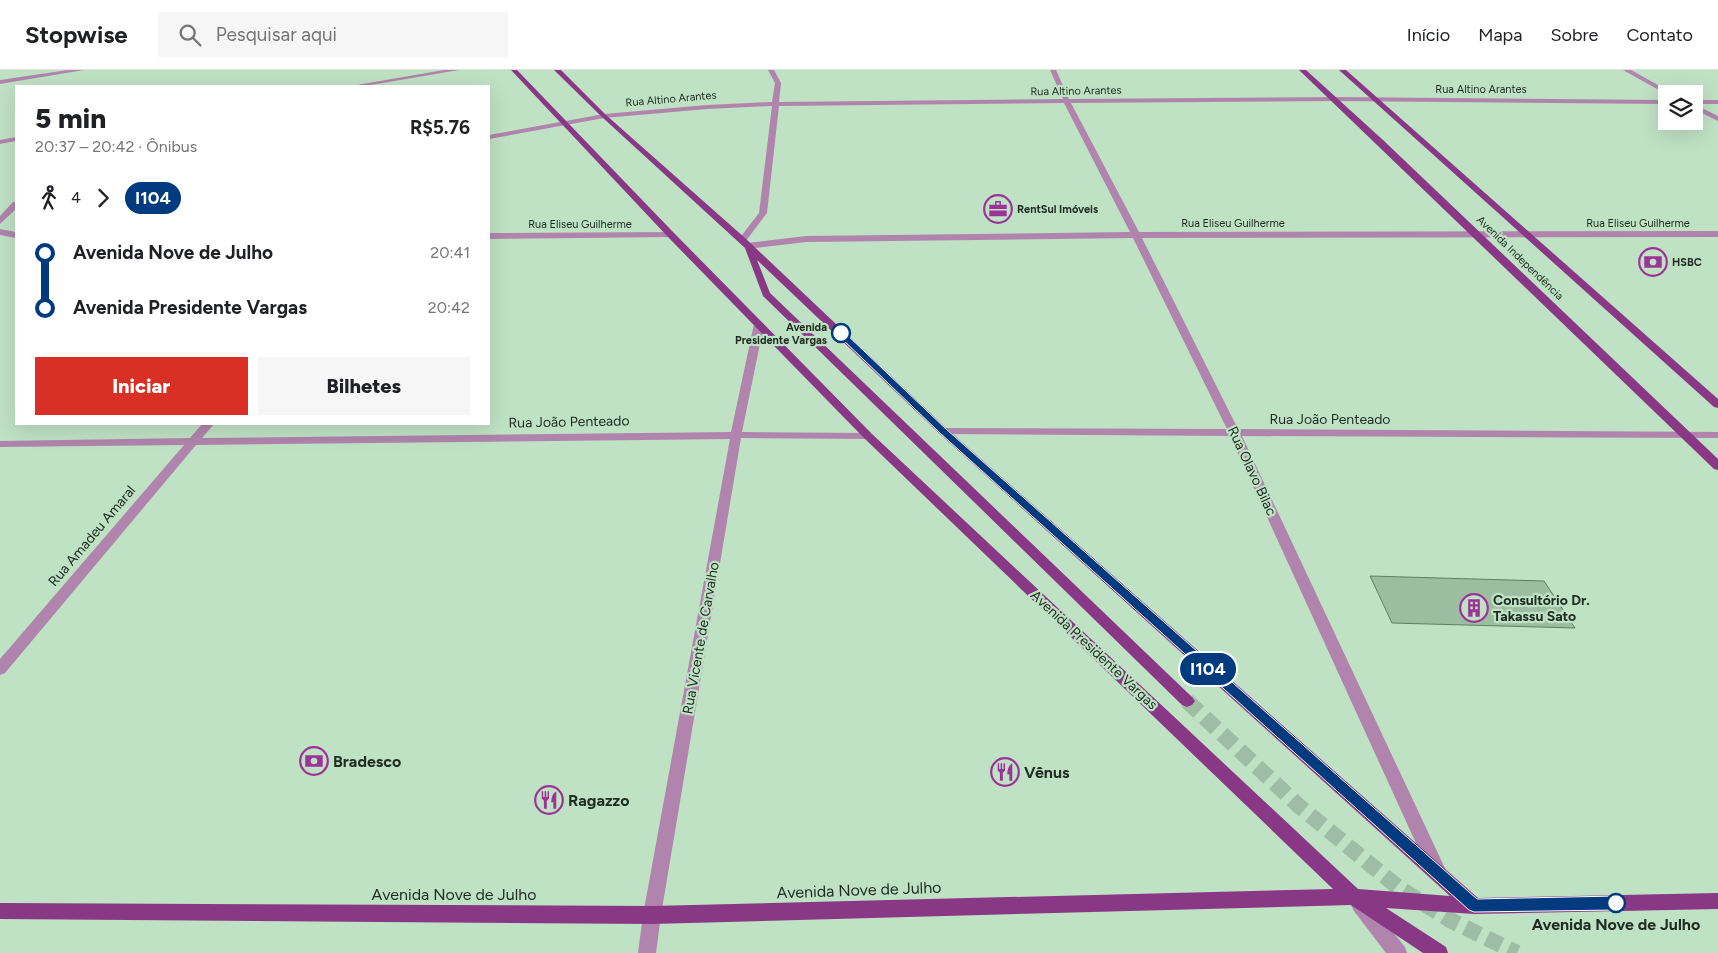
<!DOCTYPE html>
<html lang="pt">
<head>
<meta charset="utf-8">
<style>
  :root { --surface:#fff; --page:#f6f6f6; --text:#202124; --muted:#757577; --line:#e0e0e0; --accent:#d93025 }
  body { margin:0; font-family:Figtree,sans-serif; background:var(--page); color:var(--text); height:100vh; display:flex; flex-direction:column; font-size:19px; white-space:nowrap }
  * { box-sizing:border-box; margin:0 }
  p { font-size:16px; color:var(--muted) }
  .icon { flex:none; width:28px; height:28px; fill:none; stroke:currentColor; stroke-width:2; stroke-linecap:round; stroke-linejoin:round }
  .map { position:relative; flex:1; overflow:hidden }
  .details { position:absolute; left:15px; top:15px; width:475px; height:340px; display:flex; flex-direction:column; background:var(--surface); border-radius:0px; box-shadow:0 5px 20px #0002 }
  .details>* { flex:none }
  .badge { padding:0 10px; border-radius:16px; font-size:18px; line-height:32px }
  .buttons { position:absolute; left:1658px; top:15px; display:grid; gap:10px }
  .buttons a { display:grid; place-items:center; width:45px; height:45px; border-radius:0px; background:var(--surface); box-shadow:0 5px 20px #0002; font-size:25px }
  .map>.badge { position:absolute; translate:-50% -50%; box-shadow:0 0 0 2px #fff }
  .legs { display:flex; align-items:center; gap:8px; height:55px; padding:0 20px; font-size:16px }
  .legs p { margin-inline-start:auto }
  .headline { display:flex; align-items:center; justify-content:space-between; height:85px; padding:0 20px }
  h1 { font-size:28px; font-weight:800; line-height:38px }
  .primary-button { display:flex; gap:10px; margin-top:auto; padding:10px 20px }
  .primary-button a { flex:1; height:58px; border-radius:0px; background:var(--accent); color:#fff; font-size:20px; font-weight:800; line-height:58px; text-align:center }
  .primary-button a+a { background:var(--page); color:var(--text) }
  ul { padding:0 20px; list-style:none }
  li { display:flex; align-items:center; gap:18px; height:55px; font-size:19px }
  li i { display:grid; place-items:center; width:8px; height:100%; margin:0 6px; background:currentColor }
  li i::after { content:''; width:12px; height:12px; margin:-6px; border:4px solid; border-radius:50%; background:var(--surface) }
  li p { margin-inline-start:auto }
  li:first-child i { background:linear-gradient(#0000 50%,currentColor 0) }
  li:last-child i { background:linear-gradient(currentColor 50%,#0000 0) }
  header { display:flex; align-items:center; gap:30px; box-sizing:border-box; height:70px; padding:0 25px; background:var(--surface); border-bottom:1px solid var(--line) }
  header strong { font-size:24px }
  nav { display:flex; gap:28px; margin-inline-start:auto; font-size:18px }
  .search { width:350px; height:45px; background:var(--page); display:flex; align-items:center; gap:12px; box-sizing:border-box; padding:0 18px; border-radius:0px; color:var(--muted); font-size:19px }
  .map>svg:first-child { display:block }
  .building { fill:#9cbda0; stroke:#5f7f64 }
  .lines { fill:none; stroke-linecap:round; stroke-linejoin:round }
  .major-tunnel { stroke:#9fbda4; stroke-width:16; stroke-dasharray:16 8; stroke-linecap:butt }
  .minor { fill:#b084ac; fill-rule:evenodd }
  .major { fill:#893886; fill-rule:evenodd }
  .line-1 { fill:#003b80; stroke:#fff }
  .stop-1-dot { fill:#fff; stroke:#003b80; stroke-width:2.5 }
  .labels { text-anchor:middle; dominant-baseline:central; stroke-width:4.5; stroke-linejoin:round; paint-order:stroke }
  .far-street-label { font-size:11px; fill:#202e22; stroke:#bfe1c4 }
  .far-poi-label { font-size:11px; font-weight:bold; fill:#202e22; stroke:#bfe1c4; text-anchor:start }
  .far-stop-label { font-size:11px; font-weight:bold; fill:#202e22; stroke:#bfe1c4; text-anchor:end }
  .street-label { font-size:14px; fill:#202e22; stroke:#bfe1c4 }
  .poi-label { font-size:14px; font-weight:bold; fill:#202e22; stroke:#bfe1c4; text-anchor:start }
  .near-poi-label { font-size:16px; font-weight:bold; fill:#202e22; stroke:#bfe1c4; text-anchor:start }
  .near-street-label { font-size:16px; fill:#202e22; stroke:#bfe1c4 }
  .near-stop-label { font-size:16px; font-weight:bold; fill:#202e22; stroke:#bfe1c4 }
</style>
</head>
<body>
<header>
<strong>Stopwise</strong>
<div class="search"><svg class="icon" aria-label="search" viewBox="0 0 24 24"><circle cx="10" cy="10" r="6"/><path d="M15 15l6 6"/></svg>Pesquisar aqui</div>
<nav><a>Início</a><a>Mapa</a><a>Sobre</a><a>Contato</a></nav>
</header>
<div class="map">
<svg width="1718" height="883" viewBox="0 0 1718 883">
  <rect width="100%" height="100%" fill="#bfe1c4"/>
  <polygon class="building" points="1370,506 1544,511 1575,558 1392,553"/>
  <g class="lines">
    <polyline class="major-tunnel" points="1187,631 1299,736 1399,818 1450,850 1517,883"/>
    <g class="minor">
      <polygon points="68,0 84,0 0,14 0,10"/>
      <polygon points="444,0 459,0 365,16 351,16"/>
      <polygon points="768,0 774,0 781,13 779,32 1063,29 1050,0 1056,0 1069,29 1336,27 1666,30 1666,34 1336,31 1071,33 1139,162 1718,161 1718,167 1142,168 1238,359 1718,362 1718,368 1242,366 1443,794 1446,800 1443,806 1437,808 1431,806 1230,366 943,364 937,361 943,358 1227,359 1133,168 806,172 748,179 744,176 748,173 806,166 1130,162 1064,33 779,36 767,143 745,172 742,173 738,170 759,143 772,36 707,39 604,48 489,69 489,65 604,44 707,35 772,32 775,13"/>
      <polygon points="1623,0 1631,0 1674,24 1666,24"/>
      <polygon points="1694,30 1718,30 1718,34 1694,34 1718,46 1718,51 1694,39"/>
      <polygon points="16,67 16,71 0,74 0,70"/>
      <polygon points="13,132 16,132 16,139 0,154 0,146"/>
      <polygon points="0,159 16,162 16,168 0,165"/>
      <polygon points="671,162 674,163 674,167 489,169 489,163"/>
      <polygon points="759,251 764,254 742,362 868,363 874,366 868,369 741,368 661,845 656,883 638,883 643,845 730,369 196,375 5,603 0,605 0,589 184,375 0,377 0,371 190,368 202,354 214,354 202,368 731,362 754,254"/>
      <polygon points="1360,827 1366,829 1405,877 1407,883 1386,883 1354,841 1351,835 1354,829"/>
    </g>
    <g class="major">
      <polygon points="511,0 517,0 674,163 872,364 1358,819 1450,826 939,363 757,190 770,223 1192,627 1195,631 1192,635 1187,637 1182,635 763,226 745,178 602,47 554,0 561,0 606,45 745,168 947,359 1478,828 1718,823 1718,839 1474,844 1386,838 1446,877 1448,883 1423,883 1351,835 652,854 0,849 0,833 652,836 1333,819 864,368 668,167"/>
      <polygon points="1299,0 1306,0 1383,70 1718,389 1718,400 1714,399"/>
      <polygon points="1339,0 1346,0 1718,329 1718,338 1714,337"/>
    </g>
  </g>
  <polygon class="line-1" points="838,262 844,262 946,359 1477,829 1616,826 1621,828 1623,833 1621,838 1616,840 1474,842 1469,840 940,363 838,265"/>
  <defs>
    <symbol id="office-ring" viewBox="-11 -11 22 22"><circle r="9.5" fill="#bfe1c4" stroke="#9c3498" stroke-width="1.5"/><path d="M-6-3h4V-5.5h4V-3h4V5H-6ZM-1-4.5V-3h2v-1.5ZM-6 0V1H6V0Z" fill="#9c3498"/></symbol>
    <symbol id="bank-ring" viewBox="-11 -11 22 22"><circle r="9.5" fill="#bfe1c4" stroke="#9c3498" stroke-width="1.5"/><path d="M-6-4H6V4H-6ZM0-2.3a2.3 2.3 0 1 0 0 4.6a2.3 2.3 0 1 0 0-4.6Z" fill="#9c3498"/></symbol>
    <symbol id="building-ring" viewBox="-11 -11 22 22"><circle r="9.5" fill="#bfe1c4" stroke="#9c3498" stroke-width="1.5"/><path d="M-4-6H4V6H1V3H-1V6H-4ZM-2.5-4.3h1.7v1.8h-1.7ZM.8-4.3h1.7v1.8H.8ZM-2.5-1h1.7V.8h-1.7ZM.8-1h1.7V.8H.8Z" fill="#9c3498"/></symbol>
    <symbol id="restaurant-ring" viewBox="-11 -11 22 22"><circle r="9.5" fill="#bfe1c4" stroke="#9c3498" stroke-width="1.5"/><path d="M-5-6h1v4h1v-4h1v4h1v-4h1v5L-1.5 .5V6h-2V.5L-5-1ZM5-6V6H3V1.5H1.5Q1.5-4 5-6Z" fill="#9c3498"/></symbol>
  </defs>
  <g fill-rule="evenodd">
    <use href="#office-ring" x="982" y="123" width="32" height="32"/>
    <use href="#bank-ring" x="1637" y="176" width="32" height="32"/>
    <use href="#building-ring" x="1458" y="522" width="32" height="32"/>
    <use href="#bank-ring" x="298" y="675" width="32" height="32"/>
    <use href="#restaurant-ring" x="989" y="686" width="32" height="32"/>
    <use href="#restaurant-ring" x="533" y="714" width="32" height="32"/>
  </g>
  <g class="stop-1-dot">
    <circle cx="841" cy="263" r="9"/>
    <circle cx="1616" cy="833" r="9"/>
  </g>
  <g class="labels">
    <g class="far-street-label">
      <text x="1481" y="19">Rua Altino Arantes</text>
      <text transform="translate(1076 21) rotate(-1)">Rua Altino Arantes</text>
      <text transform="translate(671 29) rotate(-5)">Rua Altino Arantes</text>
      <text x="1233" y="153">Rua Eliseu Guilherme</text>
      <text x="1638" y="153">Rua Eliseu Guilherme</text>
      <text x="580" y="154">Rua Eliseu Guilherme</text>
      <text transform="translate(1520 188) rotate(44)">Avenida Independência</text>
    </g>
    <g class="far-poi-label">
      <text x="1017" y="139">RentSul Imóveis</text>
      <text x="1672" y="192">HSBC</text>
    </g>
    <g class="far-stop-label">
      <text x="827" y="257">Avenida<tspan x="827" dy="13">Presidente Vargas</tspan></text>
    </g>
    <g class="street-label">
      <text x="1330" y="349">Rua João Penteado</text>
      <text transform="translate(569 352) rotate(-1)">Rua João Penteado</text>
      <text transform="translate(1252 401) rotate(65)">Rua Olavo Bilac</text>
      <text transform="translate(92 466) rotate(-50)">Rua Amadeu Amaral</text>
      <text transform="translate(701 568) rotate(-80)">Rua Vicente de Carvalho</text>
      <text transform="translate(1094 580) rotate(43)">Avenida Presidente Vargas</text>
    </g>
    <g class="poi-label">
      <text x="1493" y="530">Consultório Dr.<tspan x="1493" dy="16">Takassu Sato</tspan></text>
    </g>
    <g class="near-poi-label">
      <text x="333" y="691">Bradesco</text>
      <text x="1024" y="702">Vênus</text>
      <text x="568" y="730">Ragazzo</text>
    </g>
    <g class="near-street-label">
      <text transform="translate(859 820) rotate(-2)">Avenida Nove de Julho</text>
      <text x="454" y="824">Avenida Nove de Julho</text>
    </g>
    <g class="near-stop-label">
      <text x="1616" y="854">Avenida Nove de Julho</text>
    </g>
  </g>
</svg>
<div class="buttons">
<a><svg class="icon" aria-label="layers" viewBox="0 0 24 24"><path d="M12 4l9 5-9 5-9-5zM3 14l9 5 9-5"/></svg></a>
</div>
<b class="badge" style="left:1208px;top:599px;background:#003b80;color:#fff">I104</b>
<section class="details">
<div class="headline"><div><h1>5 min</h1><p>20:37 – 20:42 · Ônibus</p></div><b>R$5.76</b></div>
<div class="legs"><svg class="icon" aria-label="walk" viewBox="0 0 24 24"><circle cx="13" cy="4" r="2"/><path d="M13 8l-2 6 4 7M11 14l-3 7M7 12l3-4h3l4 4"/></svg>4<svg class="icon" aria-label="forward" viewBox="0 0 24 24"><path d="M9 5l7 7-7 7"/></svg><b class="badge" style="background:#003b80;color:#fff">I104</b></div>
<ul>
<li><i style="color:#003b80"></i><b>Avenida Nove de Julho</b><p>20:41</p></li>
<li><i style="color:#003b80"></i><b>Avenida Presidente Vargas</b><p>20:42</p></li>
</ul>
<div class="primary-button"><a>Iniciar</a><a>Bilhetes</a></div>
</section>
</div>
</body>
</html>
